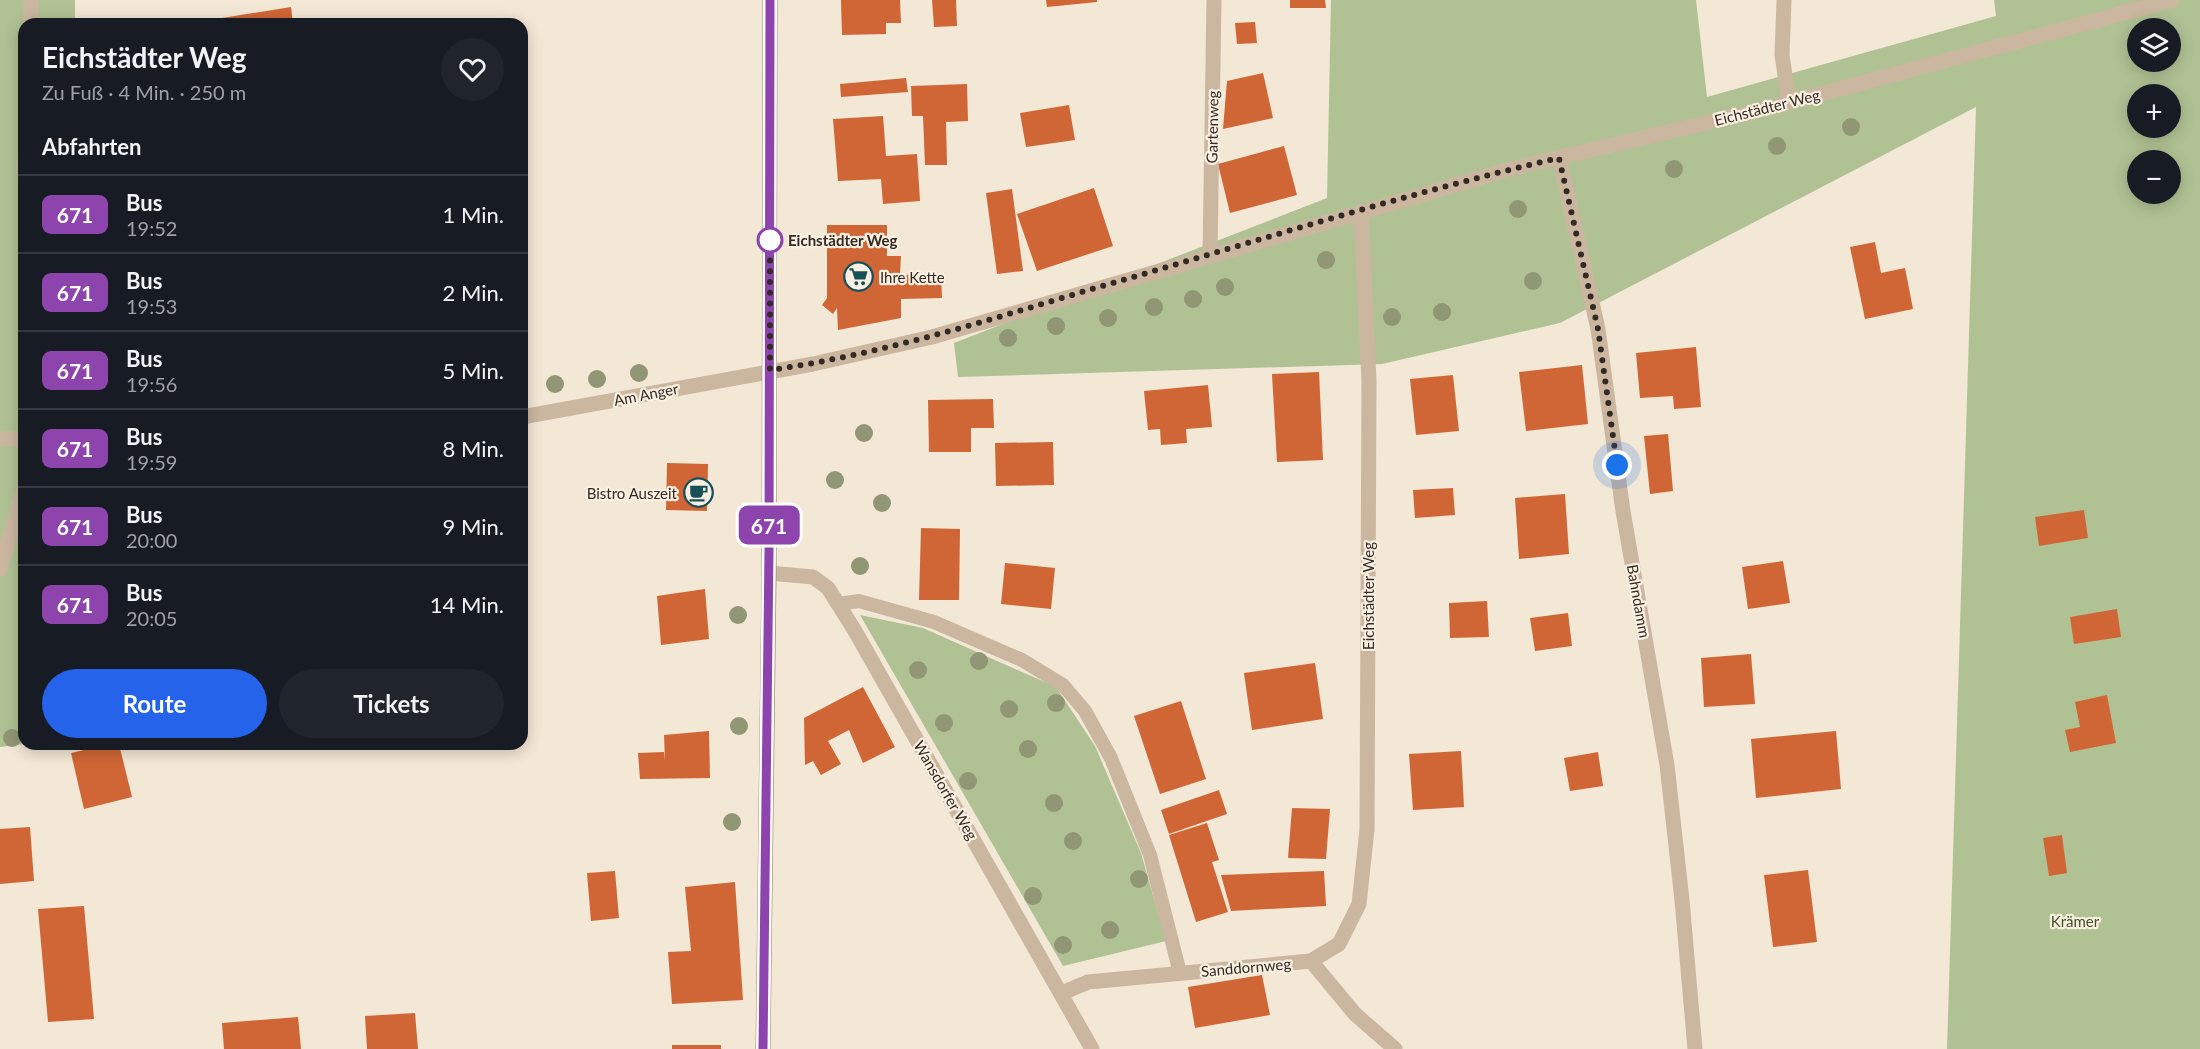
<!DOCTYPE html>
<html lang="de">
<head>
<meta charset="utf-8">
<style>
  :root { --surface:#171b24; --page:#20242c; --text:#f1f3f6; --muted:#9ea1a6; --line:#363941; --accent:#2563eb }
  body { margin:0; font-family:Lato,sans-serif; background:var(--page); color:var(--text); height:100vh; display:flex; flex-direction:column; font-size:22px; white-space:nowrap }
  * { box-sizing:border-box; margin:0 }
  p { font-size:20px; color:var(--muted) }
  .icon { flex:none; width:33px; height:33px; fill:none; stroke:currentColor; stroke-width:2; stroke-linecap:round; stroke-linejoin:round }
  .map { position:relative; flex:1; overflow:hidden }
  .details { position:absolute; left:18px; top:18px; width:510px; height:732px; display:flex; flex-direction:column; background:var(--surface); border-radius:18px; box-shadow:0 3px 15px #0003 }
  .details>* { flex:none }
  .badge { padding:0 12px; border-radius:9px; font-size:21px; line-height:39px }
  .fabs { position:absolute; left:2127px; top:18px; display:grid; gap:12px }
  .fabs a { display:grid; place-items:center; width:54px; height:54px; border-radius:50%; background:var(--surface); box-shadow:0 3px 15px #0003; font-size:30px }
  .you { position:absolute; width:30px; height:30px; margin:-15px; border:4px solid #fff; border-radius:50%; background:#1a73e8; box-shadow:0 0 0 9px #1a73e833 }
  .map>.badge { position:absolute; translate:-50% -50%; box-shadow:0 0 0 3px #fff }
  h2 { padding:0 24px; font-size:22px; line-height:54px }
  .round { display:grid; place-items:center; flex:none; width:63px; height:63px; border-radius:32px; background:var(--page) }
  .overview { display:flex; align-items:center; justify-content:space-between; height:102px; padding:0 24px }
  h1 { font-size:28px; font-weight:700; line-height:45px }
  .button { display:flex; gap:12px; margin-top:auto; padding:12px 24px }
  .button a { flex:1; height:69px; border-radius:36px; background:var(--accent); color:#fff; font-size:24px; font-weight:700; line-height:69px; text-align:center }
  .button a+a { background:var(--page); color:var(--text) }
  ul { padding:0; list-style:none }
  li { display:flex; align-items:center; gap:18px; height:78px; padding:0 24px; border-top:2px solid var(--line) }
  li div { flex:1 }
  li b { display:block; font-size:22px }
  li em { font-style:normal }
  li .badge { min-width:66px; font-weight:700; text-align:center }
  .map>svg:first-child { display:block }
  .green { fill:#b0c294; fill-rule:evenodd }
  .building { fill:#d06635 }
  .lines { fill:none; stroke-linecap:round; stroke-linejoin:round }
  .service { stroke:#cbb7a0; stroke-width:14 }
  .minor { stroke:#cbb7a0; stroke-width:15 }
  .secondary { stroke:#9f8572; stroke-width:15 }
  .tree { fill:#919675 }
  .line-casing { stroke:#fff; stroke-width:14 }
  .line { stroke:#8e44ad; stroke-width:9 }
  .walk { stroke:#342a24; stroke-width:6; stroke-dasharray:0 10.8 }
  .stop-dot { fill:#fff; stroke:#8e44ad; stroke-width:3 }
  .labels { text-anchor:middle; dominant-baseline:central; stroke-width:4.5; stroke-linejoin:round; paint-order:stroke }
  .street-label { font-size:15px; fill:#342a24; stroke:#faf0e1 }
  .stop-label { font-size:15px; font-weight:bold; fill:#342a24; stroke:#faf0e1; text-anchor:start }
  .poi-label { font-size:15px; fill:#342a24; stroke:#faf0e1; text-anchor:start }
  .park-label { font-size:15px; fill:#405426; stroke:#faf0e1 }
</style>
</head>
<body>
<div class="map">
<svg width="2200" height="1049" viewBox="0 0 2200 1049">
  <rect width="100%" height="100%" fill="#f3e7d5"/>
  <g class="green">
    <polygon points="0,0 75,0 75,24 24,24 24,744 0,747"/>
    <path d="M1331,0H1696L1707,97L1996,16L1994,0H2200V1049H1947L1976,107L1560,323L1382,364L958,377L954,343L1327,198ZM2138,28H2170V62H2138ZM2138,94H2170V128H2138ZM2138,160H2170V194H2138Z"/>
    <polygon points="860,615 923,628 1056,687 1095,746 1141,853 1166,941 1063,966"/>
  </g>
  <g class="building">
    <polygon points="841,0 900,0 901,23 886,23 886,34 842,35"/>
    <polygon points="932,0 956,0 957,26 934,27"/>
    <polygon points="1046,0 1097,0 1097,2 1047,7"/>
    <polygon points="1290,0 1325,0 1326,8 1290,8"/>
    <polygon points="291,7 293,24 191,24 191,23"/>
    <polygon points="1255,22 1257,43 1237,44 1235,23"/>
    <polygon points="1263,73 1273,118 1223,129 1227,81"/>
    <polygon points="906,78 908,92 841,97 840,84"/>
    <polygon points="967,84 968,121 946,122 947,165 925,165 923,116 912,116 911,86"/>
    <polygon points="1069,105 1075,140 1026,147 1020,113"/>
    <polygon points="883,116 886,156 917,154 920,201 883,204 881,179 838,181 833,119"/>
    <polygon points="1284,146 1297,195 1230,213 1218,164"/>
    <polygon points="1094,188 1113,246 1037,271 1017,214"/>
    <polygon points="1012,189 1023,271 997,274 986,193"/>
    <polygon points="827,225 887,225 887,256 901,256 900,275 941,274 942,298 901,299 901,318 838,330 837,308 833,314 822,305 827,298"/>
    <polygon points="1875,242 1881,273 1905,268 1913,309 1865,319 1850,247"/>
    <polygon points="1696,347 1701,407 1674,409 1673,396 1640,398 1636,353"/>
    <polygon points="1582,365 1588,424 1526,431 1519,372"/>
    <polygon points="1319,372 1323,460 1277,462 1272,374"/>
    <polygon points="1453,375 1459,431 1416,435 1410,379"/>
    <polygon points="1208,385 1212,427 1186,429 1187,443 1161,445 1160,429 1148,430 1144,391"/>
    <polygon points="993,399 994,428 971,428 971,452 929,452 928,400"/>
    <polygon points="1668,434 1673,491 1650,494 1644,436"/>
    <polygon points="1053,442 1054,485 996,486 995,443"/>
    <polygon points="667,463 708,464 707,511 666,510"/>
    <polygon points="1453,488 1455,515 1415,518 1413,490"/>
    <polygon points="1565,494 1569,554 1519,559 1515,498"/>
    <polygon points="2084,510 2088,538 2039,546 2035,517"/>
    <polygon points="921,528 960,529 959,600 919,600"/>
    <polygon points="1783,561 1790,603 1748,609 1742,567"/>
    <polygon points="1005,563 1055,568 1051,609 1001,604"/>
    <polygon points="705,589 709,639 661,645 657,596"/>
    <polygon points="1487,601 1489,637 1450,638 1449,603"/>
    <polygon points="2117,609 2121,637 2074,644 2070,617"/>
    <polygon points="1568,613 1572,646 1535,651 1530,618"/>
    <polygon points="1751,654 1755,704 1704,707 1701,658"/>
    <polygon points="1315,663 1323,719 1252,730 1244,673"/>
    <polygon points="863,687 895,747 863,763 849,730 828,741 841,764 821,775 813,761 805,765 804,718"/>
    <polygon points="2107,695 2116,743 2070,752 2065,730 2080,727 2075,702"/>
    <polygon points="1181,701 1206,779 1160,794 1134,716"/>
    <polygon points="709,731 710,778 640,779 638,753 664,752 665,761 664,735"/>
    <polygon points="1836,731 1841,789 1756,798 1751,739"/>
    <polygon points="109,744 119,744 132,797 84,809 71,753"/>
    <polygon points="1461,751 1464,807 1413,810 1409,754"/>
    <polygon points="1598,752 1603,786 1570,791 1564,758"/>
    <polygon points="1219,790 1227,814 1169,834 1161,810"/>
    <polygon points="1292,808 1330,809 1326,859 1288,858"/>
    <polygon points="1207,823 1219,860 1212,862 1228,912 1196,922 1169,835"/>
    <polygon points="30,827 34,881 0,884 0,829"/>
    <polygon points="2062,835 2067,873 2049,876 2043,838"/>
    <polygon points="1808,870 1817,942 1773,947 1764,875"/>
    <polygon points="615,871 619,918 591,921 587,873"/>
    <polygon points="1324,871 1326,906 1231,911 1221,875"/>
    <polygon points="735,882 743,1000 672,1004 668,952 691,951 685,887"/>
    <polygon points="84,906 94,1019 48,1022 38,909"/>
    <polygon points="1262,975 1270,1015 1195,1028 1188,987"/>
    <polygon points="415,1013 418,1049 367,1049 365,1016"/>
    <polygon points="298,1017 301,1049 224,1049 222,1023"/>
    <rect x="672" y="1045" width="49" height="4"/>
  </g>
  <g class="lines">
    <polyline class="service" points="838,604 859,601 934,622 1022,660 1063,685 1085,711 1111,758 1150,855 1180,973"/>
    <g class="minor">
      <polyline points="1784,0 1782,55 1789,102"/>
      <polyline points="30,24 31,0"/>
      <polyline points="1559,158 1598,329 1623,511 1667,765 1682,900 1695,1049"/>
      <polyline points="24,162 24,175"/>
      <polyline points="1210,254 1214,0"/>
      <polyline points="522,417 813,364 932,337 1514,168 1757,111 2172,0"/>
      <polyline points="0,439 24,439"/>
      <polyline points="0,569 24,489"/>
      <polyline points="769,573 813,577 828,588 855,631 1092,1049"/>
      <polyline points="1311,961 1339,944 1359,904 1367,830 1369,381 1361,211"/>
      <polyline points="1062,993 1088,982 1311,961 1355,1014 1395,1049"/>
    </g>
    <polyline class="secondary" points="763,1049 769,573 770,0"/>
  </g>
  <g class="tree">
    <circle cx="1851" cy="127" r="9"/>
    <circle cx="1777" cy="146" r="9"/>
    <circle cx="1674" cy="169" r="9"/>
    <circle cx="1518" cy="209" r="9"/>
    <circle cx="1326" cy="260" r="9"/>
    <circle cx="1533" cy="281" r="9"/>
    <circle cx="1225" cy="287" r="9"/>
    <circle cx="1193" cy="299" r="9"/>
    <circle cx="1154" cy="307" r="9"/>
    <circle cx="1442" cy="312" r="9"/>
    <circle cx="1392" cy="317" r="9"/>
    <circle cx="1108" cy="318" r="9"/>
    <circle cx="1056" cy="326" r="9"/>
    <circle cx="1008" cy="338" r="9"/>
    <circle cx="639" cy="373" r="9"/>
    <circle cx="597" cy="379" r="9"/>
    <circle cx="555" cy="384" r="9"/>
    <circle cx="864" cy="433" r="9"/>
    <circle cx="835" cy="480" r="9"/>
    <circle cx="882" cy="503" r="9"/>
    <circle cx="860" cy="566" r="9"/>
    <circle cx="738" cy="615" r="9"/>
    <circle cx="979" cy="661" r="9"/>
    <circle cx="918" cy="670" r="9"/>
    <circle cx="1056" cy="703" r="9"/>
    <circle cx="1009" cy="709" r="9"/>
    <circle cx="944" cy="723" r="9"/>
    <circle cx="739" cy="726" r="9"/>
    <circle cx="12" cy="738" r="9"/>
    <circle cx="1028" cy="749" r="9"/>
    <circle cx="968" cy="781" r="9"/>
    <circle cx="1054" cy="803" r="9"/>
    <circle cx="732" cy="822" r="9"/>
    <circle cx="1073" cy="841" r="9"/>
    <circle cx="1139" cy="879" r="9"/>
    <circle cx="1033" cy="896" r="9"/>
    <circle cx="1110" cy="930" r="9"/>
    <circle cx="1063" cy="945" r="9"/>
  </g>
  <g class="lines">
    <defs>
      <polyline id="line" points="763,1049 769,551 770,0"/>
    </defs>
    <use href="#line" class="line-casing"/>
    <use href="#line" class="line"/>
    <path class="walk" d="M770,240V234V370C877,355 979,323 1082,292C1241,246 1399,195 1559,158L1598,329L1617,465"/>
  </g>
  <defs>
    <symbol id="supermarket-ring" viewBox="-11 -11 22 22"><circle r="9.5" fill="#faf0e1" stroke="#175059" stroke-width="1.5"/><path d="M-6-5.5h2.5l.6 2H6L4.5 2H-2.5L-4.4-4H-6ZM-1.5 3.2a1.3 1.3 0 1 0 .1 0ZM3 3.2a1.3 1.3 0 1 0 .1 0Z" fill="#175059"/></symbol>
    <symbol id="cafe-ring" viewBox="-11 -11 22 22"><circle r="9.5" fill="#faf0e1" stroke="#175059" stroke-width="1.5"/><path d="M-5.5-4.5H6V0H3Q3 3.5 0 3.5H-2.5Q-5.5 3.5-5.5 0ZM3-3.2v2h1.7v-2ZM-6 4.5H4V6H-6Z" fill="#175059"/></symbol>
  </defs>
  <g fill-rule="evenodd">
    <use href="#supermarket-ring" x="842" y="260" width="33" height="33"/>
    <use href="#cafe-ring" x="682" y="476" width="33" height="33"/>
  </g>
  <circle class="stop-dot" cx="770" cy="240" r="12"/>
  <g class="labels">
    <g class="street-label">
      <text transform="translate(1767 107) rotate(-14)">Eichstädter Weg</text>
      <text transform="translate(1212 127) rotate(-89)">Gartenweg</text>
      <text transform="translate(646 394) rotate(-11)">Am Anger</text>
      <text transform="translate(1368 596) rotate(-90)">Eichstädter Weg</text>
      <text transform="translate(1639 601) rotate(80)">Bahndamm</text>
      <text transform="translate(946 790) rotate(60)">Wansdorfer Weg</text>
      <text transform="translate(1246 967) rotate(-5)">Sanddornweg</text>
    </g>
    <g class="stop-label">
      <text x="788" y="240">Eichstädter Weg</text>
    </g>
    <g class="poi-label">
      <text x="880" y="277">Ihre Kette</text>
      <text x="677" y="493" text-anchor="end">Bistro Auszeit</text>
    </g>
    <g class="park-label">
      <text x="2075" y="921">Krämer</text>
    </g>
  </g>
</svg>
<div class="fabs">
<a><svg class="icon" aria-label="layers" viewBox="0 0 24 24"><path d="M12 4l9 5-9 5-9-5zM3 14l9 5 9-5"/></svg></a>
<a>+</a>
<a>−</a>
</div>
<div class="you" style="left:1617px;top:465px"></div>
<b class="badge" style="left:769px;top:525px;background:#8e44ad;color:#fff">671</b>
<section class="details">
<div class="overview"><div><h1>Eichstädter Weg</h1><p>Zu Fuß · 4 Min. · 250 m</p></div><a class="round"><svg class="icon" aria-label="heart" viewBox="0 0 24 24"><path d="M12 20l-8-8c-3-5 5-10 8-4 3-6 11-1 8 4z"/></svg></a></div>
<h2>Abfahrten</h2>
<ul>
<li><span class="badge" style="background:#8e44ad;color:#fff">671</span><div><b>Bus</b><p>19:52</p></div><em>1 Min.</em></li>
<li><span class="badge" style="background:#8e44ad;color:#fff">671</span><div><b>Bus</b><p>19:53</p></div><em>2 Min.</em></li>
<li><span class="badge" style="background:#8e44ad;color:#fff">671</span><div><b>Bus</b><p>19:56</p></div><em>5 Min.</em></li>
<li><span class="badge" style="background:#8e44ad;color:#fff">671</span><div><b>Bus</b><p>19:59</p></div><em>8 Min.</em></li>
<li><span class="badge" style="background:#8e44ad;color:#fff">671</span><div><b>Bus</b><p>20:00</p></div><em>9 Min.</em></li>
<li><span class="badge" style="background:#8e44ad;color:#fff">671</span><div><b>Bus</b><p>20:05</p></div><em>14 Min.</em></li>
</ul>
<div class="button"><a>Route</a><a>Tickets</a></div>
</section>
</div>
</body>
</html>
